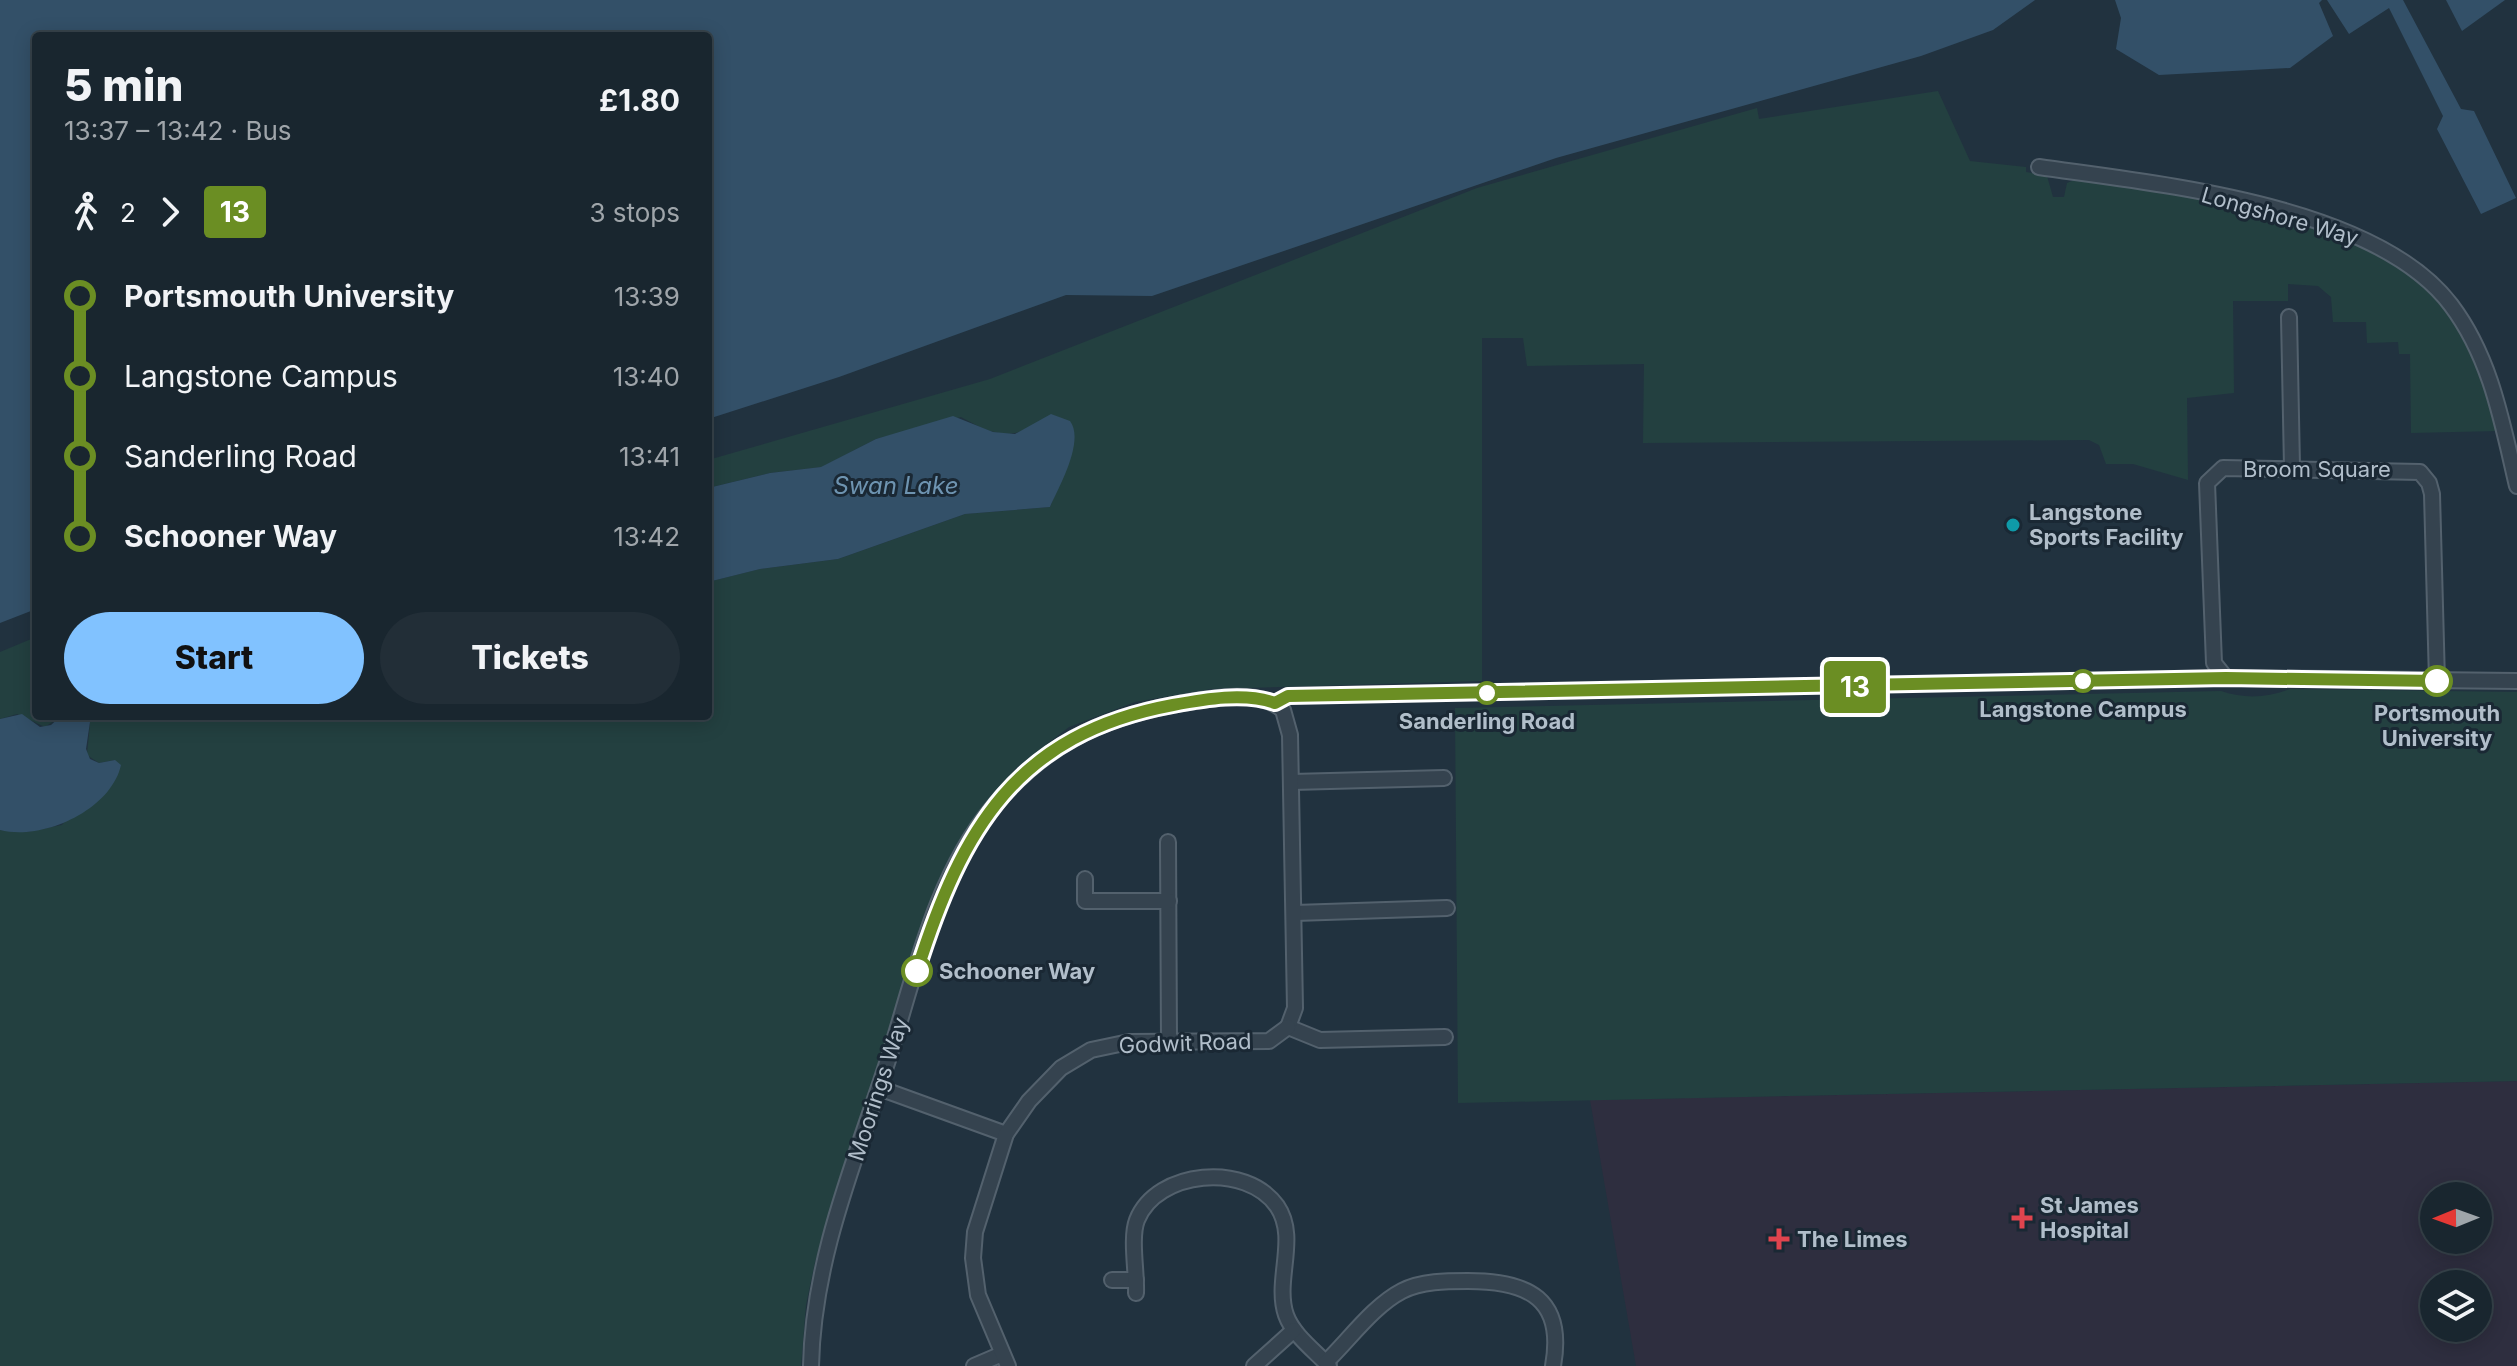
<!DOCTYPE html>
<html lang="en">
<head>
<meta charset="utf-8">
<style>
  :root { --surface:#19262f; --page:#222e37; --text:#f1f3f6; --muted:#9fa5aa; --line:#37434b; --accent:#81c2ff }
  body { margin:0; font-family:Inter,sans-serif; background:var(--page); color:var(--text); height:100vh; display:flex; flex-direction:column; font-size:30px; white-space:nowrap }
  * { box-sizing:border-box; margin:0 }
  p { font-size:26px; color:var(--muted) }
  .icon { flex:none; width:44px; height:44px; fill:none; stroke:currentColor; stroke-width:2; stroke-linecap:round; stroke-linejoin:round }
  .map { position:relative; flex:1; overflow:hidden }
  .details { position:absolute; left:32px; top:32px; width:680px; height:688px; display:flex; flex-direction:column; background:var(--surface); border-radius:8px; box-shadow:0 4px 20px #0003,0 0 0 2px var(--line) }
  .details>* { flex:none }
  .badge { padding:0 16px; border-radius:6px; font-size:28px; line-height:52px }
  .needle { width:52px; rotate:269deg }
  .fabs { position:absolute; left:2420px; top:1182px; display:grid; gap:16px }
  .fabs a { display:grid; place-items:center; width:72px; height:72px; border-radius:50%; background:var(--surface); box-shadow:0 4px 20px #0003,0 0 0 2px var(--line); font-size:40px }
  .map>.badge { position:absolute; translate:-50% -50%; box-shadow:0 0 0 4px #fff }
  .legs { display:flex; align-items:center; gap:12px; height:88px; padding:0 32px; font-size:26px }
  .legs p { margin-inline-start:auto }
  .overview { display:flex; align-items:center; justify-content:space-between; height:136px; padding:0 32px }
  h1 { font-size:44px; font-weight:800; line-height:60px }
  .button { display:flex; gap:16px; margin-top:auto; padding:16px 32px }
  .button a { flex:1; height:92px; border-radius:48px; background:var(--accent); color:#111; font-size:32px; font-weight:800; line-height:92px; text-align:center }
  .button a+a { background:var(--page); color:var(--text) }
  ul { padding:0 32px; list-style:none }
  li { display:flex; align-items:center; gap:28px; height:80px; font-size:30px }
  li i { display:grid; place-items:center; width:12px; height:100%; margin:0 10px; background:currentColor }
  li i::after { content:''; width:20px; height:20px; margin:-10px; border:6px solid; border-radius:50%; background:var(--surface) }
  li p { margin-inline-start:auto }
  li:first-child i { background:linear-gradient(#0000 50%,currentColor 0) }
  li:last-child i { background:linear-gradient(currentColor 50%,#0000 0) }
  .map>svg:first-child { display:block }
  .medical { fill:#2e2e3f; fill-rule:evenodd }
  .green { fill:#234040 }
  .water { fill:#335068 }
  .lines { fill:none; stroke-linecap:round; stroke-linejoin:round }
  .minor-casing { stroke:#53616d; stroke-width:18 }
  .minor { stroke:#35434f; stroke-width:14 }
  .line-1-casing { stroke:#fff; stroke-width:18 }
  .line-1 { stroke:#6b8e23; stroke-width:12 }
  .culture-dot { fill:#0f9aa8; stroke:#1a2834; stroke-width:3 }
  .stop-1-dot { fill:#fff; stroke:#6b8e23; stroke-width:4 }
  .health-dot { fill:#e0444e; stroke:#1a2834; stroke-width:3 }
  .labels { text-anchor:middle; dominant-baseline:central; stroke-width:6; stroke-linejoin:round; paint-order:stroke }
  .street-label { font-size:22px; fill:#b1beca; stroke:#1a2834 }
  .poi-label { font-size:22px; font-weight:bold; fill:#b1beca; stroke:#1a2834; text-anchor:start }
  .stop-label { font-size:22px; font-weight:bold; fill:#b1beca; stroke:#1a2834 }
  .water-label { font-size:24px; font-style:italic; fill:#6e94b1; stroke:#1a2834 }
</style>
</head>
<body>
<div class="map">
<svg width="2517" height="1366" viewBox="0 0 2517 1366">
  <rect width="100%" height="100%" fill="#21323f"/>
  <path class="medical" d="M2517,1081V1366H1636L1590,1100ZM2434,1196H2478V1240H2434ZM2434,1284H2478V1328H2434Z"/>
  <g class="green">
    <path d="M1938,91L1970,161L2026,167V172L2047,176L2053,197H2064L2067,183L2079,178C2164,192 2247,205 2329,234C2358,244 2392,256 2416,277C2461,315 2482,376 2498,431L2411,433L2410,354H2399L2398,342L2367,343L2366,322H2333L2331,297L2318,286L2288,284V301H2233L2234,393L2187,398L2188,480L2133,464H2106L2099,445L2089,440L1643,443L1644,364L1527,366L1523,338H1482V681L1211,689L1135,702L1069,727L1016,768L973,821L928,906L815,1262L806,1305L801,1366H0V830L26,832L62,825L115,760L99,763L87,755L90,723L85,716H708V582L760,569L838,559L965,514L1050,507L1067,465L1034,425C1007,442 986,431 961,417L876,439L822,467L770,473L708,488V460L990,379L1477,188L1757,108L1759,119Z"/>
    <polygon points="36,637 36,716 75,716 61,716 45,727 17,714 0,719 0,652"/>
    <path d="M2290,689L2517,692V1081L1458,1103L1455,708L2221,691C2245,699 2266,698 2290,689Z"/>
  </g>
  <g class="water">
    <polygon points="0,0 2035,0 1993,30 1921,56 1556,158 1152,296 1066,295 839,377 708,419 708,36 36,36 36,609 0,623"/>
    <polygon points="2115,0 2322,0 2319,3 2333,36 2290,68 2159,75 2116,49 2121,18"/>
    <polygon points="2327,0 2403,0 2461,109 2474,111 2516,198 2481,214 2437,129 2443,116 2389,8 2349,34"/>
    <polygon points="2446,0 2505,0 2462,31"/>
    <path d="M1051,414L1070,421C1085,441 1059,487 1050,507L965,514L838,559L760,569L708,582V488L770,473L821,467L876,439L953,416L993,432L1015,434Z"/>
    <path d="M22,714L40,727L51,725L61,716H85L90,722L86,749L90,759L99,763L115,760L121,765C111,810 43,841 0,830V719Z"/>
  </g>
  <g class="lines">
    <defs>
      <g id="minor">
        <path d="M2039,167C2157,184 2375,204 2451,305C2491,358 2502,422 2517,486"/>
        <polyline points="2289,317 2292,467"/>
        <polyline points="2437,681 2432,494 2429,483 2420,472 2223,468 2207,483 2214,663 2226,678 2517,681"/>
        <polyline points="1292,782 1444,778"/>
        <polyline points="1168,842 1169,1041"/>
        <polyline points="1085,879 1085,901 1169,901"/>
        <polyline points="1295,913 1447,908"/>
        <polyline points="1288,1027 1320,1040 1445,1037"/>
        <polyline points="879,1088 1006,1134"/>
        <polyline points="1112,1280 1136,1280"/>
        <path d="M1136,1293C1137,1273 1130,1238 1137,1220C1157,1170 1246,1162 1277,1206C1299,1238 1274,1280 1286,1315C1293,1335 1315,1351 1329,1366"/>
        <path d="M1326,1362C1349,1340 1373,1306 1402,1291C1421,1281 1447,1281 1468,1281C1529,1281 1565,1299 1553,1366"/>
        <path d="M811,1366C813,1258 856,1159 889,1057C915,974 936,875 993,807C1045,745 1099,718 1178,704C1207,699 1259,688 1283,710L1290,735L1295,1008L1288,1027"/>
        <polyline points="974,1366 1002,1354"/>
        <polyline points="1008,1366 978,1295 973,1258 975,1232 1006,1134 1029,1101 1061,1068 1091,1050 1129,1042 1269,1041 1288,1027"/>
        <polyline points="1254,1366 1294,1330"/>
      </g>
    </defs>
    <use href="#minor" class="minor-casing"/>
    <use href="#minor" class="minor"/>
  </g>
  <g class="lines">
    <defs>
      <path id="line-1" d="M917,971C962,829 1016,734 1173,705C1205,699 1245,692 1275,703L1288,696L2226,678L2437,681"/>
    </defs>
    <use href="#line-1" class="line-1-casing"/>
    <use href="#line-1" class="line-1"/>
  </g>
  <circle class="culture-dot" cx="2013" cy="525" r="8"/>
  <g class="stop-1-dot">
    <circle cx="2083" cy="681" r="10"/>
    <circle cx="2437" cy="681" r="14"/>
    <circle cx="1487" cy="693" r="10"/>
    <circle cx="917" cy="971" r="14"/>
  </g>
  <g class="health-dot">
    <path d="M2018 1206h8v8h8v8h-8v8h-8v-8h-8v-8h8z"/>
    <path d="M1775 1227h8v8h8v8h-8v8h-8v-8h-8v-8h8z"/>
  </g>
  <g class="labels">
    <g class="street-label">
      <text transform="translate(2280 216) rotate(16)">Longshore Way</text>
      <text x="2317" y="469">Broom Square</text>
      <text transform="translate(1185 1043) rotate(-2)">Godwit Road</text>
      <text transform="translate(878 1089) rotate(-72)">Moorings Way</text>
    </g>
    <g class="poi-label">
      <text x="2029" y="512">Langstone<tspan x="2029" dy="25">Sports Facility</tspan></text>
      <text x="2040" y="1205">St James<tspan x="2040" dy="25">Hospital</tspan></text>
      <text x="1797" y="1239">The Limes</text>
    </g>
    <g class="stop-label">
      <text x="2083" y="709">Langstone Campus</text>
      <text x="2437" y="713">Portsmouth<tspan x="2437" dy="25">University</tspan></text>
      <text x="1487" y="721">Sanderling Road</text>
      <text x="939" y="971" text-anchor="start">Schooner Way</text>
    </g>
    <g class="water-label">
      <text x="896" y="485">Swan Lake</text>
    </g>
  </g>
</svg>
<div class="fabs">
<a><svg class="needle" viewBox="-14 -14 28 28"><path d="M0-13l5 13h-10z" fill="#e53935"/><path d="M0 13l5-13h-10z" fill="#9fa5aa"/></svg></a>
<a><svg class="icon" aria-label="layers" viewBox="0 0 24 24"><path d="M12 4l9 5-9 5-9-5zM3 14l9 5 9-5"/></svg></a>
</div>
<b class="badge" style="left:1855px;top:687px;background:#6b8e23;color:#fff">13</b>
<section class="details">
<div class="overview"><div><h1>5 min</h1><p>13:37 – 13:42 · Bus</p></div><b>£1.80</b></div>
<div class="legs"><svg class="icon" aria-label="walk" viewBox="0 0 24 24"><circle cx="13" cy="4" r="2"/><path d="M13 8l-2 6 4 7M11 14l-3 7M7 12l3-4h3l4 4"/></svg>2<svg class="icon" aria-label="forward" viewBox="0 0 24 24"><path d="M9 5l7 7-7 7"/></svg><b class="badge" style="background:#6b8e23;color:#fff">13</b><p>3 stops</p></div>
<ul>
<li><i style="color:#6b8e23"></i><b>Portsmouth University</b><p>13:39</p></li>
<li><i style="color:#6b8e23"></i><span>Langstone Campus</span><p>13:40</p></li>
<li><i style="color:#6b8e23"></i><span>Sanderling Road</span><p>13:41</p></li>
<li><i style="color:#6b8e23"></i><b>Schooner Way</b><p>13:42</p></li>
</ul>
<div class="button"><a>Start</a><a>Tickets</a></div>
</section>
</div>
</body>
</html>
